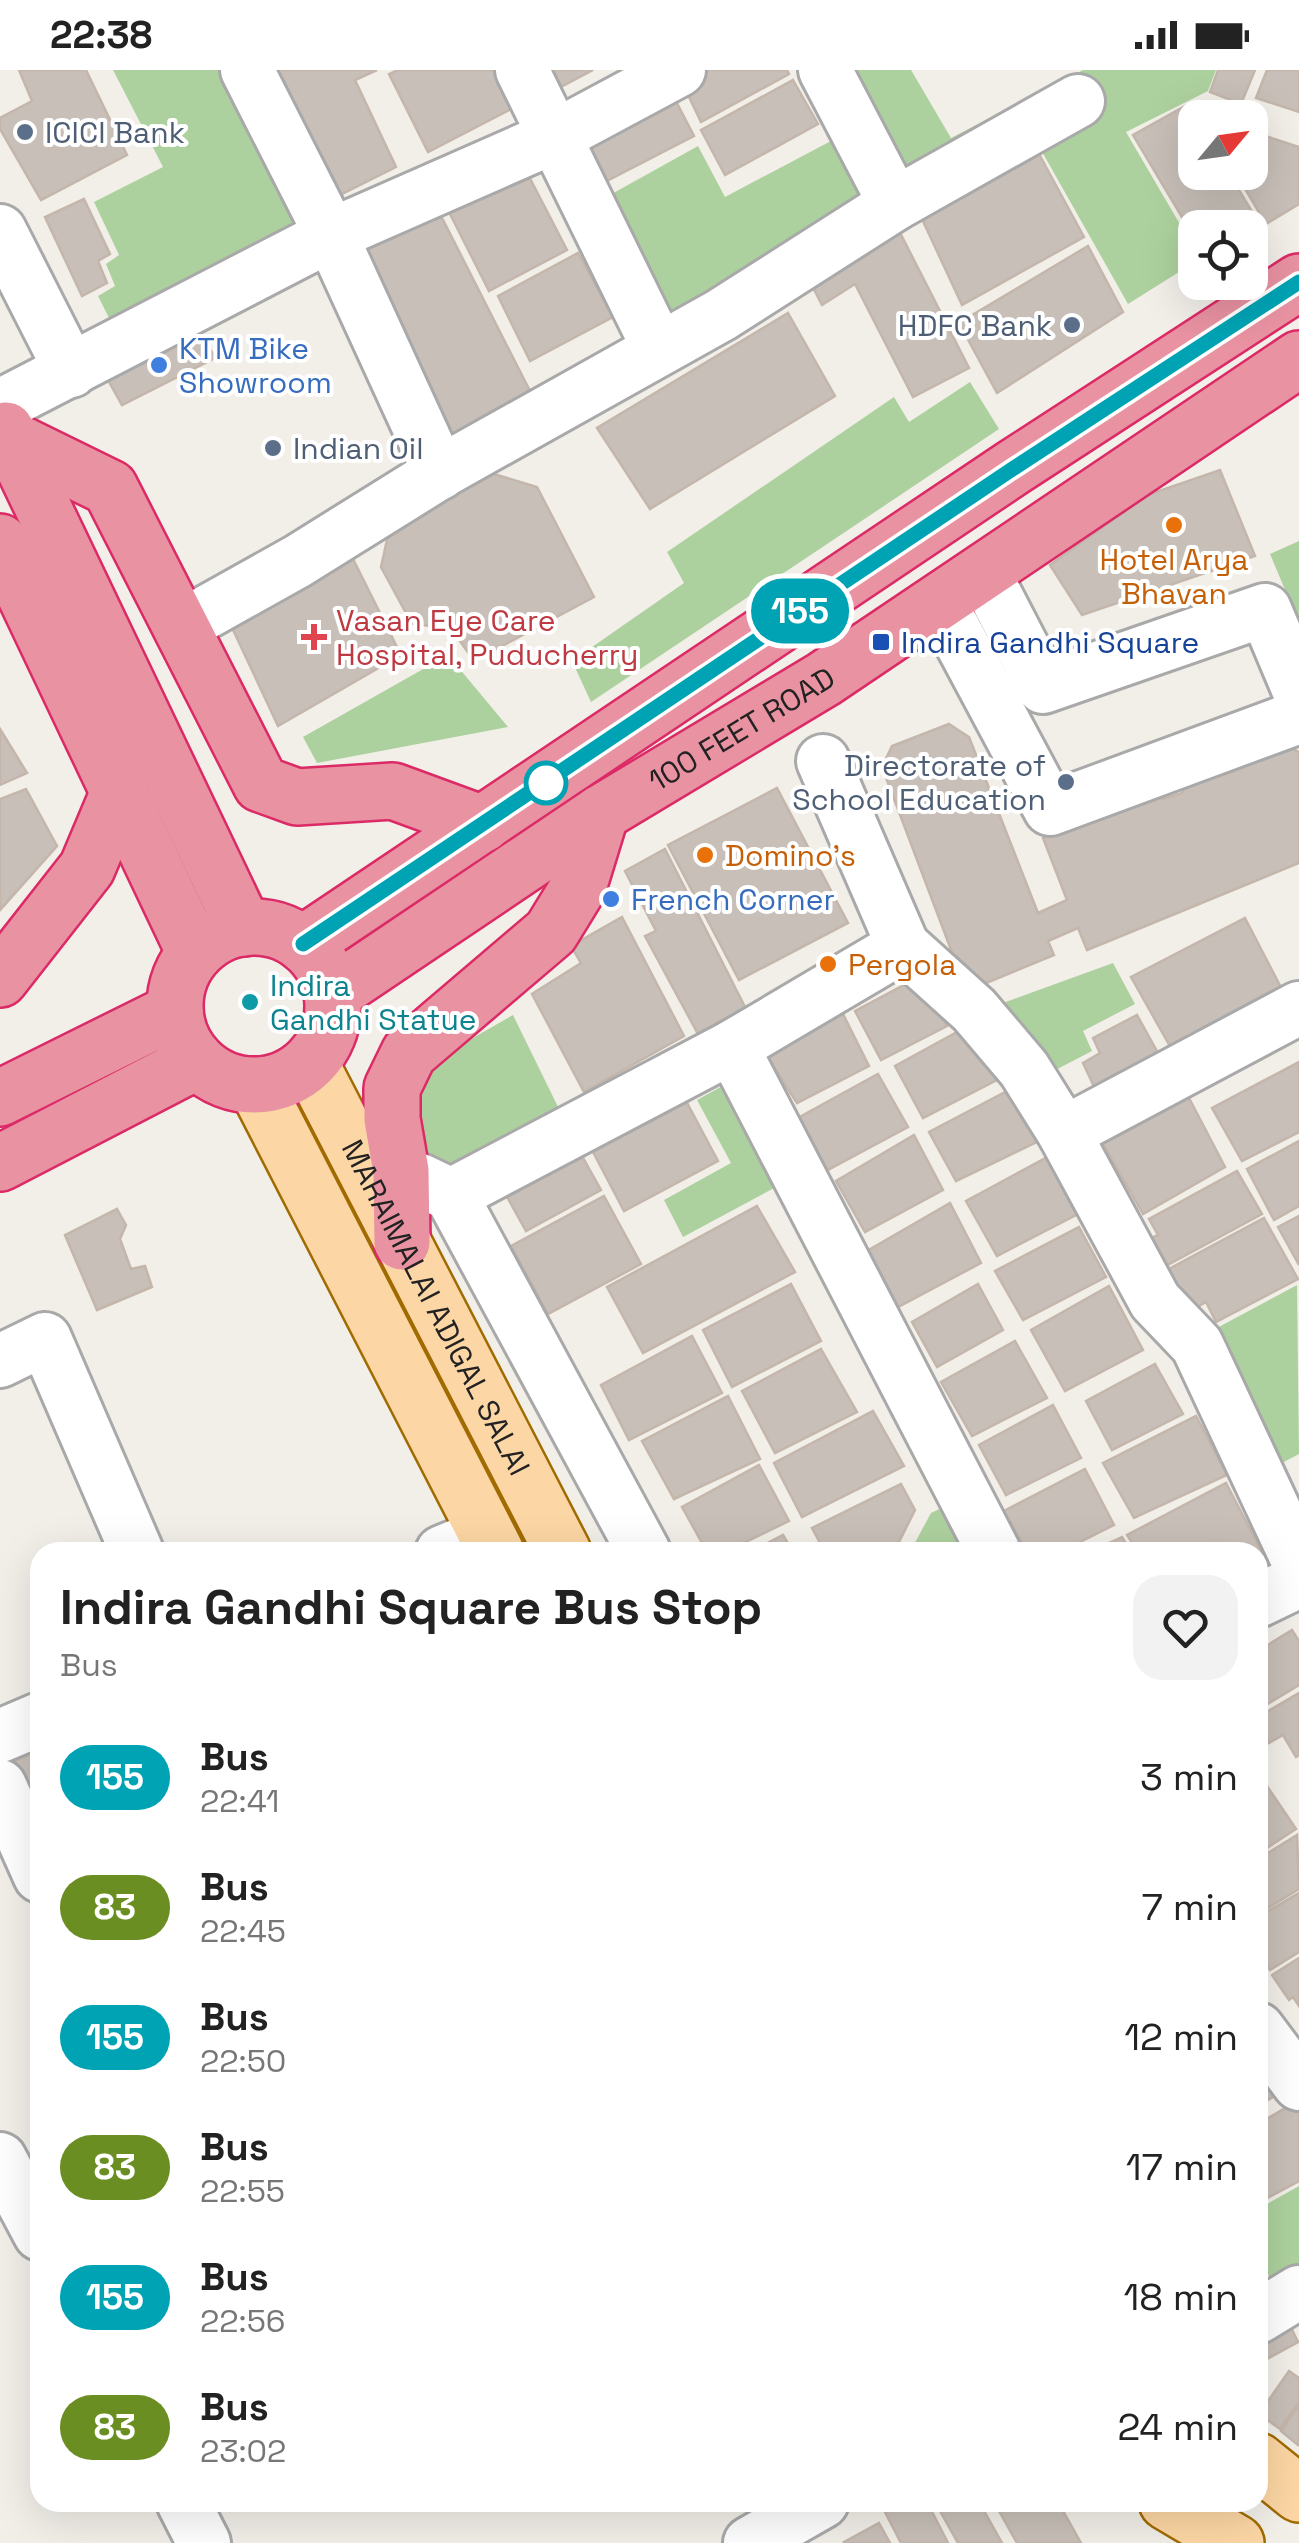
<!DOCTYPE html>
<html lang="en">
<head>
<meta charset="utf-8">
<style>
  :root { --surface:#fff; --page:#f2f2f2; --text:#222; --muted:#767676 }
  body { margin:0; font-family:"Space Grotesk",sans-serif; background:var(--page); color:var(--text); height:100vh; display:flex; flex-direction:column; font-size:38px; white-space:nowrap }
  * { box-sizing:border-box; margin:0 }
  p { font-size:32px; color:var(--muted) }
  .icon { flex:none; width:55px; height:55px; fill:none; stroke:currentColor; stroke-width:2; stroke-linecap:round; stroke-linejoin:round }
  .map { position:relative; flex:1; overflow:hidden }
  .side { position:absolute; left:30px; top:1472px; width:1238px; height:970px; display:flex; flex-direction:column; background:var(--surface); border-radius:30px; box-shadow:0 10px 40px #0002 }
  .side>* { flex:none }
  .badge { padding:0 20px; border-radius:32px; font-size:35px; line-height:65px }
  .needle { width:65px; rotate:61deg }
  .buttons { position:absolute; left:1178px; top:30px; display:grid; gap:20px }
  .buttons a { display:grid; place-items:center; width:90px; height:90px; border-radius:20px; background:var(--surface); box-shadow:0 10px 40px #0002; font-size:50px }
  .map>.badge { position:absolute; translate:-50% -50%; box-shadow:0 0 0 5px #fff }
  .round { display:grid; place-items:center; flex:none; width:105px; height:105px; border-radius:30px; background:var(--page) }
  .headline { display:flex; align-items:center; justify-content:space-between; height:170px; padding:0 30px }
  h1 { font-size:48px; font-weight:600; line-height:75px }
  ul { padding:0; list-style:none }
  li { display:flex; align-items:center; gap:30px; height:130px; padding:0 30px }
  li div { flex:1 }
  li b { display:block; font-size:38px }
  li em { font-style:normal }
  li .badge { min-width:110px; font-weight:700; text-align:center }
  .status { display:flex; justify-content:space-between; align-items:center; height:70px; padding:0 50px; background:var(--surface); direction:ltr }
  .status svg { height:28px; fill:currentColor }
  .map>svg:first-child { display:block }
  .forest { fill:#add19e }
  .building { fill:#c7bfb8; stroke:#c4b6ab; stroke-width:2.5 }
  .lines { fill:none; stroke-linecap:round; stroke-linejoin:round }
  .minor-casing { stroke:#a9a9a9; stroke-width:58 }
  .major-casing { stroke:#a06b00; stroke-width:60 }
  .highway-casing { stroke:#dc2a67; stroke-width:60 }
  .minor { stroke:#fff; stroke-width:52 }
  .major { stroke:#fcd6a4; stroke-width:55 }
  .highway { stroke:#e892a2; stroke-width:55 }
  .line-casing { stroke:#fff; stroke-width:22 }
  .line { stroke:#00a3b4; stroke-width:15 }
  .service-dot { fill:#5c6f8a; stroke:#fff; stroke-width:4 }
  .shop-dot { fill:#3f7fe0; stroke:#fff; stroke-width:4 }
  .food-dot { fill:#e8710a; stroke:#fff; stroke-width:4 }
  .health-dot { fill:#e0444e; stroke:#fff; stroke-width:4 }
  .transit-dot { fill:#1a4fb4; stroke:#fff; stroke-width:4 }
  .stop-dot { fill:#fff; stroke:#00a3b4; stroke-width:5 }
  .culture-dot { fill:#0f9aa8; stroke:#fff; stroke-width:4 }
  .labels { text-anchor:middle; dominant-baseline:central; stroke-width:8; stroke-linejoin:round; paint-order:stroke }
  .service-label { font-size:30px; fill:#4e5e75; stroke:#fff; text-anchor:start }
  .shop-label { font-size:30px; fill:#366cbe; stroke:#fff; text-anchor:start }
  .food-label { font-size:30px; fill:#c56008; stroke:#fff; text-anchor:start }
  .health-label { font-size:30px; fill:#be3a42; stroke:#fff; text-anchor:start }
  .transit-label { font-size:30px; fill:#164399; stroke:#fff; text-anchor:start }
  .street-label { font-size:30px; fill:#222; stroke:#fff }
  .culture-label { font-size:30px; fill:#0d838f; stroke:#fff; text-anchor:start }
</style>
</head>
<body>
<div class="status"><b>22:38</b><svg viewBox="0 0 49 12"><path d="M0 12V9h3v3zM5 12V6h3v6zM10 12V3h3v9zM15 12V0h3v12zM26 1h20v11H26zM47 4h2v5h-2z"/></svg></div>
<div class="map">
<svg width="1299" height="2473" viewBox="0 0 1299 2473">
  <rect width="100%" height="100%" fill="#f2efe9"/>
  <g class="forest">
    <polygon points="113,0 227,0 308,148 109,248 98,226 115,216 106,194 119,185 94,132 163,97"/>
    <polygon points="839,0 911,0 951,68 1083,0 1216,0 1208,21 1126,62 1195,180 1195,192 1128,234 1041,80 674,261 608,126 698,76 725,127 863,54"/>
    <polygon points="970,312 999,359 591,632 572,591 684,513 667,482 894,327 909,352"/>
    <polygon points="1299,471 1299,553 1270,484"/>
    <polygon points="448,585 508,657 317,693 303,667"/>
    <polygon points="1113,893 1135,934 1083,961 1092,981 1044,1006 989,938"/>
    <polygon points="513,945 562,1045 451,1105 424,1085 415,1026 427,994"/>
    <polygon points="735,1009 789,1110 683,1167 664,1130 731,1093 697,1030"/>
    <polygon points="1297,1215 1299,1384 1280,1394 1213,1260"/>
    <polygon points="956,1431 983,1482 910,1482 931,1443"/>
    <polygon points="1299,2116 1299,2213 1280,2225 1258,2188 1258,2139"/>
  </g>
  <g class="building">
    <polygon points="19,0 86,0 127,85 41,130 0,59 0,48 32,31"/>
    <polygon points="266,0 377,0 355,10 396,97 328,131"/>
    <polygon points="398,0 501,0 519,35 428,82 389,4"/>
    <polygon points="548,0 593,0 557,19"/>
    <polygon points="696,0 787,0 789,4 701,52 680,8"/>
    <polygon points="1218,0 1255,0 1241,34 1210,22"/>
    <polygon points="1267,0 1299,0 1299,42 1256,28"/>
    <polygon points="793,10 818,54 725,105 701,60"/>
    <polygon points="668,16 694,66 595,117 570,68"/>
    <polygon points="1187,35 1195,49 1195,102 1228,102 1259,153 1250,159 1195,158 1195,169 1133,65"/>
    <polygon points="1250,61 1299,77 1299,134 1266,154 1235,102 1250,102"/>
    <polygon points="1039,84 1084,167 962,235 922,149"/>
    <polygon points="522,93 567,180 489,221 444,132"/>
    <polygon points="84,129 110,184 98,191 107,213 82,226 45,147"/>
    <polygon points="436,136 533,327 447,369 353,177"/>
    <polygon points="892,147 969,298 913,327 855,214 822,235 802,196"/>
    <polygon points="1088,176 1123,242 997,323 959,253"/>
    <polygon points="578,183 613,247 530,291 498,226"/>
    <polygon points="788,243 835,326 650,439 597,358"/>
    <polygon points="196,253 215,288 122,335 103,301"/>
    <polygon points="1220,400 1255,486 1082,545 1050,495 1147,425"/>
    <polygon points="484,401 537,417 594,527 474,591 451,558 412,554 381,497 392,447"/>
    <polygon points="351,485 401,585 278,656 228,549"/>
    <polygon points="949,654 969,667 1038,843 1067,830 1043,768 1151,724 1163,729 1182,723 1189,709 1285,675 1299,682 1299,793 1087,880 1078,858 1048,871 1054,885 979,916 956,893 882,697 892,676"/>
    <polygon points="0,659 27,703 0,715"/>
    <polygon points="777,718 848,853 739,910 668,775"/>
    <polygon points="26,719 57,776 0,840 0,729"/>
    <polygon points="665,779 745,937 698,964 645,866 656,861 625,801"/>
    <polygon points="622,847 684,966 584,1022 532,924 581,893 571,876"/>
    <polygon points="1245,848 1290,935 1180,994 1131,907"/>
    <polygon points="919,907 947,956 881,990 855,941"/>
    <polygon points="843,944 869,996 797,1033 766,985"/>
    <polygon points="1137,945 1164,994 1099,1027 1083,993 1100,983 1093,968"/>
    <polygon points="970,955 999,1009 923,1048 895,996"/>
    <polygon points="1299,992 1299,1062 1242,1091 1212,1038"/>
    <polygon points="878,1004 908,1057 824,1102 796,1049"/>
    <polygon points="1013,1018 1041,1070 956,1111 929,1062"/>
    <polygon points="1189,1028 1225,1097 1143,1144 1103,1074"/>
    <polygon points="685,1029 718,1091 624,1141 591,1078"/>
    <polygon points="914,1065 943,1120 865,1162 836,1111"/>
    <polygon points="1299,1071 1299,1136 1274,1150 1247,1099"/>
    <polygon points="577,1077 601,1120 526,1161 501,1116"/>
    <polygon points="1053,1084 1084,1141 997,1186 966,1131"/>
    <polygon points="1237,1101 1262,1144 1160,1199 1143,1172 1158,1165 1149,1149"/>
    <polygon points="604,1126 641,1194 548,1244 511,1176"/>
    <polygon points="950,1133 981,1193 898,1237 867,1181"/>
    <polygon points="757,1136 795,1202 643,1283 607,1217"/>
    <polygon points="117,1139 126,1155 120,1169 131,1199 145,1196 152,1217 97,1240 65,1165"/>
    <polygon points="1299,1146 1299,1195 1278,1157"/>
    <polygon points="1264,1148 1298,1209 1216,1252 1206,1232 1187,1243 1165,1201"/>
    <polygon points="1079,1157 1106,1207 1023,1250 995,1201"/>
    <polygon points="791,1214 821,1271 732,1317 703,1260"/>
    <polygon points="978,1214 1003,1260 937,1297 912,1252"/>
    <polygon points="1109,1216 1143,1280 1065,1321 1031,1260"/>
    <polygon points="692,1266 722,1323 629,1370 601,1315"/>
    <polygon points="1015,1271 1047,1328 972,1366 941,1312"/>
    <polygon points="821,1279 857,1342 775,1383 742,1321"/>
    <polygon points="1155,1294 1183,1344 1112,1380 1086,1331"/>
    <polygon points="728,1326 760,1389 674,1429 642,1371"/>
    <polygon points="1053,1335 1081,1388 1006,1425 979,1375"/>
    <polygon points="873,1341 904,1396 802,1447 774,1393"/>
    <polygon points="1196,1346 1227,1405 1134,1448 1103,1393"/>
    <polygon points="759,1395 789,1451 725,1482 707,1482 682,1437"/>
    <polygon points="1085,1399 1114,1455 1060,1482 1027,1482 1004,1441"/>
    <polygon points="1226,1413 1263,1484 1258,1487 1258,1482 1138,1482 1127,1465"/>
    <polygon points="901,1414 915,1440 894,1482 825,1482 812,1458"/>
    <polygon points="783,1465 793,1482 750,1482"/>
    <polygon points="1122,1467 1131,1482 1090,1482"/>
    <polygon points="1292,1560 1299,1571 1299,1615 1266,1635 1258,1621 1258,1581"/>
    <polygon points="1299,1623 1299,1685 1296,1687 1283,1665 1269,1673 1258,1647"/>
    <polygon points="31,1684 40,1700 40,1780 4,1695"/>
    <polygon points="1267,1716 1296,1759 1258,1784 1258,1722"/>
    <polygon points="1297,1765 1299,1819 1258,1844 1258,1789"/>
    <polygon points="1299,1823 1299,1882 1270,1900 1258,1879 1258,1847"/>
    <polygon points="1299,1888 1299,1936 1293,1927 1289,1930 1272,1905"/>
    <polygon points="1258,1986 1281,2022 1258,2036"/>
    <polygon points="1299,2030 1299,2111 1258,2133 1258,2054"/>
    <polygon points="1285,2245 1298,2272 1258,2294 1258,2259"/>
    <polygon points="1289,2301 1299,2308 1299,2332 1280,2359 1259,2344"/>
    <polygon points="1299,2335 1299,2374 1298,2375 1281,2361"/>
    <polygon points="903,2432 927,2432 948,2473 901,2473 885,2442"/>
    <polygon points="935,2432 979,2432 1002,2473 958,2473"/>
    <polygon points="994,2432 1058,2432 1081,2473 1017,2473"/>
    <polygon points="879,2453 890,2473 845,2473 844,2472"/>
  </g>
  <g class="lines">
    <defs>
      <g id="minor">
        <polyline points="247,0 331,165 440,403"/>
        <polyline points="522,0 659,279"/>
        <polyline points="825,0 895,134"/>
        <polyline points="0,161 71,301"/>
        <polyline points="0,336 331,165 554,67 679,0"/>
        <polyline points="984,503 1043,617 1265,540 1299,621"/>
        <polyline points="940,533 1050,739 1299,647"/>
        <polyline points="180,557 298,491 444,400 721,245 895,134 1078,31"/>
        <polyline points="903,876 974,940 1024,999 1064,1063 1155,1231 1197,1275 1299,1493"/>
        <polyline points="732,977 994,1482"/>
        <polyline points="1064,1063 1299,938"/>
        <polyline points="420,1110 451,1125 644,1482"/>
        <polyline points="451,1125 732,977 903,876 823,691"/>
        <polyline points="0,1291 45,1269 137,1482"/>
        <polyline points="442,1482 486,1464"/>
        <polyline points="1258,1531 1299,1511"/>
        <polyline points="0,1666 40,1649"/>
        <polyline points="0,1716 40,1806"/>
        <polyline points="1258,1959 1299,2014"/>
        <polyline points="0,2089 40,2164"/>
        <polyline points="1258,2247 1299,2222"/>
        <polyline points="183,2432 204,2473"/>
        <polyline points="750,2473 822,2432"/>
      </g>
      <g id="major">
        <path id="s1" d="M310,993L563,1482"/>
        <polyline points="256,1016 496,1482"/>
        <polyline points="1258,2391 1299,2424"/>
        <polyline points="1167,2432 1236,2473"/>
      </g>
      <g id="highway">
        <polyline points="6,360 244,858"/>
        <polyline points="10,369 110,418 261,714 297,727 393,721 483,754"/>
        <polyline points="0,472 195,883"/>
        <circle cx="254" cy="936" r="79"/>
        <polyline points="303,874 1014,397 1299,212"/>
        <polyline points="0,909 87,798 119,722"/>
        <path id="s2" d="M332,924L601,743L824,609L1299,289"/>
        <polyline points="0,1028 175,941"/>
        <polyline points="0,1093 197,991"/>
        <polyline points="402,1172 401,1101 392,1049 392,1018 409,983 551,862 578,818 601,743"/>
      </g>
    </defs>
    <use href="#minor" class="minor-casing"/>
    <use href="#major" class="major-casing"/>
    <use href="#highway" class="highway-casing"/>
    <use href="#minor" class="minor"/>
    <use href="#major" class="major"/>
    <use href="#highway" class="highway"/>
  </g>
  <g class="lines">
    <defs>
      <polyline id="line" points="303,874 1014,398 1299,212"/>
    </defs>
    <use href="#line" class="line-casing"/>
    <use href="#line" class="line"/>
  </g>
  <g class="service-dot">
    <circle cx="25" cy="62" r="10"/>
    <circle cx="1072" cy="255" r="10"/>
    <circle cx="273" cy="378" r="10"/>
    <circle cx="1066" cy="712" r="10"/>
  </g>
  <g class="shop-dot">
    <circle cx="159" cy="295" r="10"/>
    <circle cx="611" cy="829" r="10"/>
  </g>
  <g class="food-dot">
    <circle cx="1174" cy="455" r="10"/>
    <circle cx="705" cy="785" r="10"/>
    <circle cx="828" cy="894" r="10"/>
  </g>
  <path class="health-dot" d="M309 552h10v10h10v10h-10v10h-10v-10h-10v-10h10z"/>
  <rect class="transit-dot" x="871" y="562" width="20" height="20" rx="5"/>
  <circle class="stop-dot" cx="546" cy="713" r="20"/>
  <circle class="culture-dot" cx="250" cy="932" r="10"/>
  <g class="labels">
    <g class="service-label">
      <text x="45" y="62">ICICI Bank</text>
      <text x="1052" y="255" text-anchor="end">HDFC Bank</text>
      <text x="293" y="378">Indian Oil</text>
      <text x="1046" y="695" text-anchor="end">Directorate of<tspan x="1046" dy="34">School Education</tspan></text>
    </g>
    <g class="shop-label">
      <text x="179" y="278">KTM Bike<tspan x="179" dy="34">Showroom</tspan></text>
      <text x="631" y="829">French Corner</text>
    </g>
    <g class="food-label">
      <text x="1174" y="489" text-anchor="middle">Hotel Arya<tspan x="1174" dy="34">Bhavan</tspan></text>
      <text x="725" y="785">Domino's</text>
      <text x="848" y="894">Pergola</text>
    </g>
    <g class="health-label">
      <text x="336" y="550">Vasan Eye Care<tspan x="336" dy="34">Hospital, Puducherry</tspan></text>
    </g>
    <g class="transit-label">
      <text x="901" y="572">Indira Gandhi Square</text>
    </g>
    <g class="street-label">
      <text stroke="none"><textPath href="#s2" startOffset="488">100 FEET ROAD</textPath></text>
      <text stroke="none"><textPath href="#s1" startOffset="275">MARAIMALAI ADIGAL SALAI</textPath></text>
    </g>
    <g class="culture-label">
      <text x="270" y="915">Indira<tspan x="270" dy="34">Gandhi Statue</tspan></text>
    </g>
  </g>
</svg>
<div class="buttons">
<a><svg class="needle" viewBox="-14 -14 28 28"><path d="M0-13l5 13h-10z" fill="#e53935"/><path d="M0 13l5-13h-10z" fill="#767676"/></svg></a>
<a><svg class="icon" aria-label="locate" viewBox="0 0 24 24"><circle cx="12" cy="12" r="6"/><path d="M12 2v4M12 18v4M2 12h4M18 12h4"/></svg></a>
</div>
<b class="badge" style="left:800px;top:541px;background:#00a3b4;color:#fff">155</b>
<section class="side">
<div class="headline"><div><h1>Indira Gandhi Square Bus Stop</h1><p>Bus</p></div><a class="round"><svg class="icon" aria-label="heart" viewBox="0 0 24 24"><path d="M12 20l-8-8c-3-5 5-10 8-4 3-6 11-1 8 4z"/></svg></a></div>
<ul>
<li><span class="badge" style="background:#00a3b4;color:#fff">155</span><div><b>Bus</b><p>22:41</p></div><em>3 min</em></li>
<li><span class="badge" style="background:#6b8e23;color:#fff">83</span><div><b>Bus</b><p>22:45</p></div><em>7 min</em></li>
<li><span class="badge" style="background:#00a3b4;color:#fff">155</span><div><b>Bus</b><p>22:50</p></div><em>12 min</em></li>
<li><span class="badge" style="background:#6b8e23;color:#fff">83</span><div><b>Bus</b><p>22:55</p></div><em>17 min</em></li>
<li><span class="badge" style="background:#00a3b4;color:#fff">155</span><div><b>Bus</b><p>22:56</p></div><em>18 min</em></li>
<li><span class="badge" style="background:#6b8e23;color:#fff">83</span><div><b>Bus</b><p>23:02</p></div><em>24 min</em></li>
</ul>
</section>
</div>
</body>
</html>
